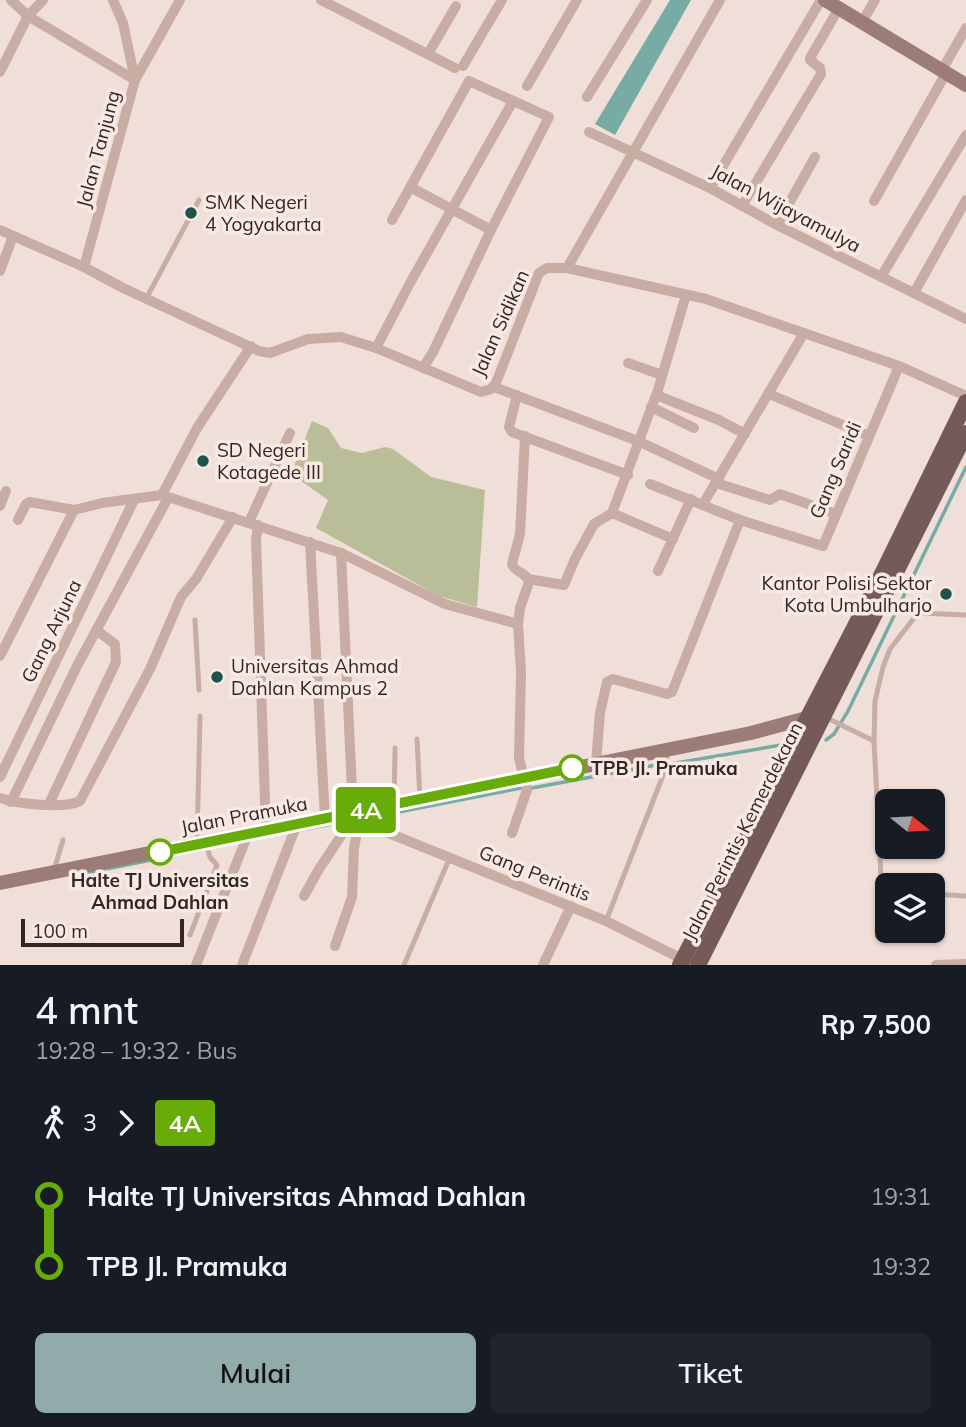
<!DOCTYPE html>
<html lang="id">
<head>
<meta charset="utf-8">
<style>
  :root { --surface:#171b24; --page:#20242c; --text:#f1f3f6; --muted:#9ea1a6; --accent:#91abaa }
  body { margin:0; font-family:Mulish,sans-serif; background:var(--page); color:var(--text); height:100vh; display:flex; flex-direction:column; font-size:26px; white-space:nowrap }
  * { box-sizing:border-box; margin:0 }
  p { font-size:23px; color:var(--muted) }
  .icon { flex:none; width:38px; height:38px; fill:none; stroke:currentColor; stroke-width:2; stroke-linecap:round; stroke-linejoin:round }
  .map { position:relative; height:965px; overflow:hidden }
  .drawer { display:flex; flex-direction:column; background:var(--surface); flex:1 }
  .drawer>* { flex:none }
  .badge { padding:0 14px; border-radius:5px; font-size:24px; line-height:46px }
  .needle { width:46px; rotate:108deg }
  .tools { position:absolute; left:875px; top:789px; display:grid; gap:14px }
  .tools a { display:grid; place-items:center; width:70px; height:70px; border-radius:10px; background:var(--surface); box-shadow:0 2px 5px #0004; font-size:35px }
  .scale { position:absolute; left:21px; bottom:18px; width:163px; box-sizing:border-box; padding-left:7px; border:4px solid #332726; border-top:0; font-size:19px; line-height:24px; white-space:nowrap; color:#332726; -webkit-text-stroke:5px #f8eae3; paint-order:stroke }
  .map>.badge { position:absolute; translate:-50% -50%; box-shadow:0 0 0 4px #fff }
  .legs { display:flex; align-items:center; gap:10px; height:77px; padding:0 35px; font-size:23px }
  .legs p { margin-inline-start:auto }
  .head { display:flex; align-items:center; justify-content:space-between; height:119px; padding:0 35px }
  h1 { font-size:38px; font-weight:600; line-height:52px }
  .primary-button { display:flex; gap:14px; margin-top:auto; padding:14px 35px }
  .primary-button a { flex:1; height:80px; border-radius:10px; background:var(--accent); color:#111; font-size:28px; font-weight:600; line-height:80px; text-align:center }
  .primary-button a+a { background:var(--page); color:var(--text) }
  ul { padding:0 35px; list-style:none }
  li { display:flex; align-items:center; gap:24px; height:70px; font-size:26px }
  li i { display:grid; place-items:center; width:10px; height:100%; margin:0 9px; background:currentColor }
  li i::after { content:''; width:18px; height:18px; margin:-9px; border:5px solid; border-radius:50%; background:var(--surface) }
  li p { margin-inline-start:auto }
  li:first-child i { background:linear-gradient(#0000 50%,currentColor 0) }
  li:last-child i { background:linear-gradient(currentColor 50%,#0000 0) }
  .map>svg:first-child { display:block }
  .green { fill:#b9be98 }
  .water { fill:#77aca4 }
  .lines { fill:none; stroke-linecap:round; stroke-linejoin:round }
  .stream { stroke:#77aca4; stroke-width:3.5 }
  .lane { stroke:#c8ada4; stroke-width:5 }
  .street { stroke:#c8ada4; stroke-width:10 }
  .secondary { stroke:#9b7c76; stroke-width:14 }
  .primary { stroke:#755b57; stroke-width:16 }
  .line-1-casing { stroke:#fff; stroke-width:16 }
  .line-1 { stroke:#67ac08; stroke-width:10 }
  .poi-dot { fill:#1c534c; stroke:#f8eae3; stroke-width:2.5 }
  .stop-1-dot { fill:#fff; stroke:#67ac08; stroke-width:3.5 }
  .labels { text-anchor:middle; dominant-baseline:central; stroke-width:7; stroke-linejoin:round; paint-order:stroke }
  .street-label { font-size:19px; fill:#332726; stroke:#f8eae3 }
  .poi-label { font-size:19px; fill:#332726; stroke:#f8eae3; text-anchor:start }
  .stop-label { font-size:19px; font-weight:bold; fill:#332726; stroke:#f8eae3; text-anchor:start }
</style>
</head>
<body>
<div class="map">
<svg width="966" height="965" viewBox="0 0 966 965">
  <rect width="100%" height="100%" fill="#f0dfd8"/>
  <polygon class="green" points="312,421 328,428 341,448 362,453 385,447 393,449 431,477 485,490 477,607 439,596 316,528 328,500 291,474"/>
  <polygon class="water" points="670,0 691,0 615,135 595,124"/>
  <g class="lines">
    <g class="stream">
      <polyline points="826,740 834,734 848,711 966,467"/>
      <polyline points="670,764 787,744"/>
      <polyline points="532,788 662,764"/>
      <polyline points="368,818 521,788"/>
      <polyline points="300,830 348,821"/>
      <polyline points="76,875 201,850"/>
    </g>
    <g class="lane">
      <polyline points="146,299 199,200"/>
      <polyline points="195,620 199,690"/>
      <polyline points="827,718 874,741"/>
      <polyline points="417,739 420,799"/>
      <polyline points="394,804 395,748"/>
      <polyline points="197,841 200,716"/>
      <polyline points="54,870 63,840"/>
      <polyline points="887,890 881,877 874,741 875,701 883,667 890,649 918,613 966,615"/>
      <polyline points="933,894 966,896"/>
      <polyline points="606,921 662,778 668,753"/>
      <polyline points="190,935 217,865 210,857 206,845"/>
      <polyline points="404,965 450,857"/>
    </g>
    <g class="street">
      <polyline points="11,0 28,16 135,80 180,0"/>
      <polyline points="321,0 455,68"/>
      <polyline points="862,22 875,0"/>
      <polyline points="428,54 456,6"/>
      <polyline points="463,66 502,0"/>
      <polyline points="942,70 966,28"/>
      <polyline points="0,72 28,16 43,0"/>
      <polyline points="527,86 577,0"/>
      <polyline points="587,97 647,0"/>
      <polyline points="589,132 710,188 777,225 966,319"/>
      <polyline points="410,187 491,230"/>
      <polyline points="710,188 821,0"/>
      <polyline points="874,201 946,73"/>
      <polyline points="742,206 821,74 820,68 810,60 810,58 839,8"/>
      <polyline points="392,220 469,81 549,117 491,230 433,352 423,368"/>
      <polyline points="777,225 815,157"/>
      <polyline points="0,230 84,267 123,288 259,351 270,353 308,339 341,337 376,348 481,392 491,389 496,383 539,273 547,268 567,268 706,299 899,366 966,396"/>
      <polyline points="84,267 135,80 123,23 113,0"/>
      <polyline points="567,268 720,0"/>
      <polyline points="0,271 13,236"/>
      <polyline points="881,277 966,135"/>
      <polyline points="914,293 966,200"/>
      <polyline points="376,348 410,283 513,101"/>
      <polyline points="628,363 662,375"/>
      <polyline points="494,387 638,441 719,479"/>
      <polyline points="769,394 869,436"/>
      <polyline points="517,395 509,427 512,432 628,475"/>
      <polyline points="656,395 719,420 745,434"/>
      <polyline points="651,407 694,428"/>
      <polyline points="716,483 770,500 780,494 836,514"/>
      <polyline points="162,495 197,428 251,346"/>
      <polyline points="703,504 804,333"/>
      <polyline points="0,506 6,491"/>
      <polyline points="612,513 673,539"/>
      <polyline points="18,520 26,504 30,502 74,510"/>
      <polyline points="740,520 823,546 899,366"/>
      <polyline points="249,522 290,433"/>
      <polyline points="258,525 256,540 266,830"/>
      <polyline points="310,542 325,819"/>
      <polyline points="658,571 691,499"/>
      <polyline points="528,579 564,585 575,559 594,524 612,513 658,390 686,295"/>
      <polyline points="0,656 74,510 102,503 162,495 341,553 445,604 518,624"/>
      <polyline points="596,763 600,713 607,682 613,679 667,694 672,692 740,520 650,484"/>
      <polyline points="0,777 134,500"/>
      <path d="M0,798C17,804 65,809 80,801L150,669L181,597L196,579L233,517"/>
      <polyline points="11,802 78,664 168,498"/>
      <polyline points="49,804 116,662 115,644 96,630"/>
      <polyline points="361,818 381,830 606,921 688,962"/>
      <path d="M512,833L527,790L519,758L521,672L518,624L520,608L529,582C527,572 515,573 512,564L520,534L525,436"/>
      <polyline points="304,896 319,869 349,824 353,812 341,553"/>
      <polyline points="335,946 352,897 354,848 361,812"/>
      <polyline points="196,965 248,834"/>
      <polyline points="242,965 297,824"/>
      <polyline points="543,965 571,906"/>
      <polyline points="936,965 966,964"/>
    </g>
    <g class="secondary">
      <polyline points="825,0 966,85"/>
      <polyline points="0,883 751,733 814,716"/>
    </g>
    <g class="primary">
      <polyline points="680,965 883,572 966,402"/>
      <polyline points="698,965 966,433"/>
    </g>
  </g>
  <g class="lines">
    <defs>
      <polyline id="line-1" points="160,852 572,768"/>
    </defs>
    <use href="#line-1" class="line-1-casing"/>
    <use href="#line-1" class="line-1"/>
  </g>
  <g class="poi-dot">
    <circle cx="191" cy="213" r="7"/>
    <circle cx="203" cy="461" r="7"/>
    <circle cx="946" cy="594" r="7"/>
    <circle cx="217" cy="677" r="7"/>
  </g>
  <g class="stop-1-dot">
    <circle cx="572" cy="768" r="12"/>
    <circle cx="160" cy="852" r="12"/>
  </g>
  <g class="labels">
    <g class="street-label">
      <text transform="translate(98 149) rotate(-75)">Jalan Tanjung</text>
      <text transform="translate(786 208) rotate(28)">Jalan Wijayamulya</text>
      <text transform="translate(500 323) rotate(-66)">Jalan Sidikan</text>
      <text transform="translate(835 470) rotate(-67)">Gang Saridi</text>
      <text transform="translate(51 631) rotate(-64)">Gang Arjuna</text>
      <text transform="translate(244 815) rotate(-11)">Jalan Pramuka</text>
      <text transform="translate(742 831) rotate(-63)">Jalan Perintis Kemerdekaan</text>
      <text transform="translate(535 873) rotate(22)">Gang Perintis</text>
    </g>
    <g class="poi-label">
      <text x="205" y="202">SMK Negeri<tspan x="205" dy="22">4 Yogyakarta</tspan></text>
      <text x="217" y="450">SD Negeri<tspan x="217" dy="22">Kotagede III</tspan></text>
      <text x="932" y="583" text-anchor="end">Kantor Polisi Sektor<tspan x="932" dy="22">Kota Umbulharjo</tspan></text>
      <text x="231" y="666">Universitas Ahmad<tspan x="231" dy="22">Dahlan Kampus 2</tspan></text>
    </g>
    <g class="stop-label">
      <text x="591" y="768">TPB Jl. Pramuka</text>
      <text x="160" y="880" text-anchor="middle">Halte TJ Universitas<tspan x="160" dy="22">Ahmad Dahlan</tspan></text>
    </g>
  </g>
</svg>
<div class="tools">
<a><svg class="needle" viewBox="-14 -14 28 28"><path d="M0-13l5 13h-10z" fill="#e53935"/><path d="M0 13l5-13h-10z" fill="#9ea1a6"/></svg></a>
<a><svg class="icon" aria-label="layers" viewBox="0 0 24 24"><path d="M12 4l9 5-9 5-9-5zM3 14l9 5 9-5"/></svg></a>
</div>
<div class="scale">100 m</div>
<b class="badge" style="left:366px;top:810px;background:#67ac08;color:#fff">4A</b>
</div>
<section class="drawer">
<div class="head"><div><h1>4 mnt</h1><p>19:28 – 19:32 · Bus</p></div><b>Rp 7,500</b></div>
<div class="legs"><svg class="icon" aria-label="walk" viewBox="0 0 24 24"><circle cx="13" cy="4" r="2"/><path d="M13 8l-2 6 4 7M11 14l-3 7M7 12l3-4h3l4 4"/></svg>3<svg class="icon" aria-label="forward" viewBox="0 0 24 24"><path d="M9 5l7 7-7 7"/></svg><b class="badge" style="background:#67ac08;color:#fff">4A</b></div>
<ul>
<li><i style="color:#67ac08"></i><b>Halte TJ Universitas Ahmad Dahlan</b><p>19:31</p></li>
<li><i style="color:#67ac08"></i><b>TPB Jl. Pramuka</b><p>19:32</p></li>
</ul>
<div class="primary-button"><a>Mulai</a><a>Tiket</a></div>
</section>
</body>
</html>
